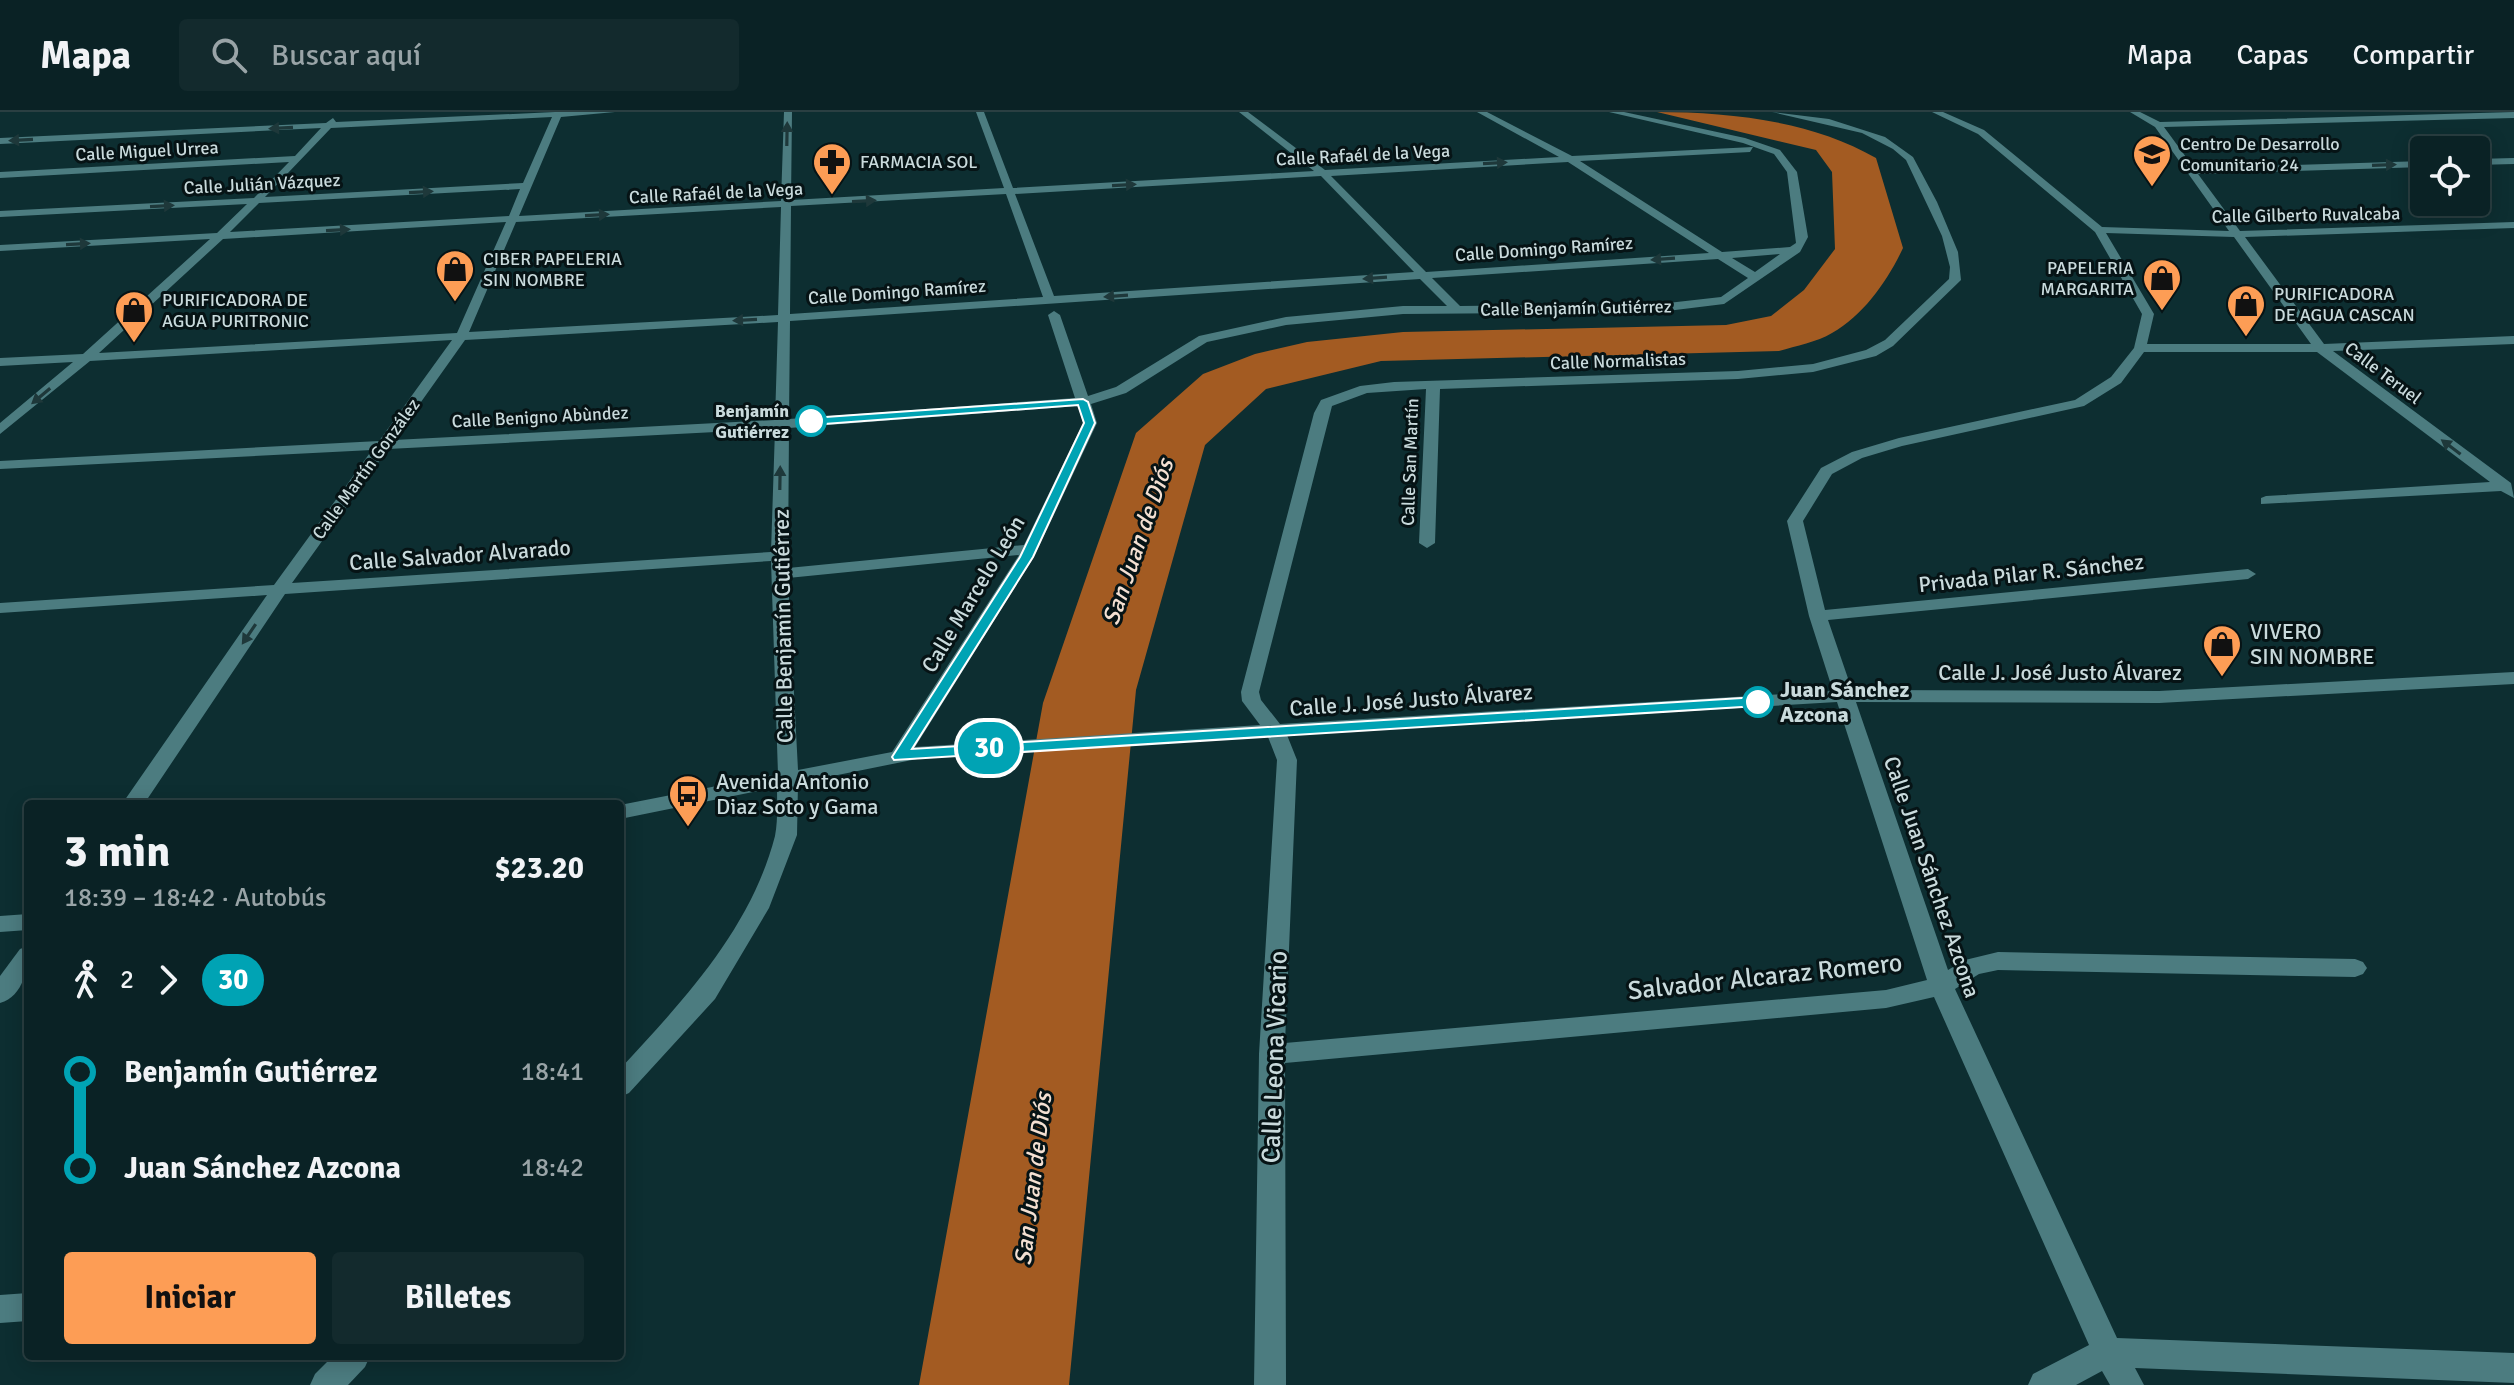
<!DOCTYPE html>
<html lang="es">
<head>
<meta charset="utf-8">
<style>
  :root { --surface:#0a2225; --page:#132a2d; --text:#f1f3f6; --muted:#99a4a7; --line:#2a3f42; --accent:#fd9d55 }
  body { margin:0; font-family:Signika,sans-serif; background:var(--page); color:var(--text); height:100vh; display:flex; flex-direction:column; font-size:30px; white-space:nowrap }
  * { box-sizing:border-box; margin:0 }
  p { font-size:26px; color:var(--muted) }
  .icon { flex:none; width:44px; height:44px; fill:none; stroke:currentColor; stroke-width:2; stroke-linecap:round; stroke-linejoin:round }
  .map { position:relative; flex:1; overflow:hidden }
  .drawer { position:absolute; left:24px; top:688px; width:600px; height:560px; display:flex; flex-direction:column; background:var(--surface); border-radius:8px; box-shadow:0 4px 20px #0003,0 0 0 2px var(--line) }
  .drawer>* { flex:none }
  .badge { padding:0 16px; border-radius:26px; font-size:28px; line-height:52px }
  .fabs { position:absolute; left:2410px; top:24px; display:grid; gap:16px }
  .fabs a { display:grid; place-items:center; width:80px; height:80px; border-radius:8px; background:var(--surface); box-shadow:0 4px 20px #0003,0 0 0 2px var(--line); font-size:40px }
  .map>.badge { position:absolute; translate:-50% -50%; box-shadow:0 0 0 4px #fff }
  .legs { display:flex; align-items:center; gap:12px; height:88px; padding:0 40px; font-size:26px }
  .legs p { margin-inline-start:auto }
  .head { display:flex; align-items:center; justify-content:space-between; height:136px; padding:0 40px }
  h1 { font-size:44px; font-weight:800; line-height:60px }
  .primary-button { display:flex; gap:16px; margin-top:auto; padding:16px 40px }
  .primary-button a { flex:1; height:92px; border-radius:8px; background:var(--accent); color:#111; font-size:32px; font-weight:800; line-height:92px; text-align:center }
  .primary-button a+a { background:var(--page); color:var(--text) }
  ul { padding:0 40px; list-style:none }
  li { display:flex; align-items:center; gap:28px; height:96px; font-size:30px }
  li i { display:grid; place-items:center; width:12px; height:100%; margin:0 10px; background:currentColor }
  li i::after { content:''; width:20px; height:20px; margin:-10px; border:6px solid; border-radius:50%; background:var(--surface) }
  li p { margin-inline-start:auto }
  li:first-child i { background:linear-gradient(#0000 50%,currentColor 0) }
  li:last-child i { background:linear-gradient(currentColor 50%,#0000 0) }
  header { display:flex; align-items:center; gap:48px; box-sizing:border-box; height:112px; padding:0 40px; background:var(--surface); border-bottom:2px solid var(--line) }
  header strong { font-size:38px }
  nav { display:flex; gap:44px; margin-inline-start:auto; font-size:28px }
  .search { width:560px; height:72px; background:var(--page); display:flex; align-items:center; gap:20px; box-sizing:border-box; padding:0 28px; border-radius:8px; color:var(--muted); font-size:30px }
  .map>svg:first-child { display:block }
  .water { fill:#a35b22 }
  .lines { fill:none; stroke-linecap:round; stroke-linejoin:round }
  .minor { fill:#4c7c80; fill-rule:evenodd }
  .oneway { fill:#1e383a }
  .line-1 { fill:#00a3b4; stroke:#fff; stroke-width:2 }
  .stop-1-dot { fill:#fff; stroke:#00a3b4; stroke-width:4 }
  .labels { text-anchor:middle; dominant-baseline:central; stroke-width:6; stroke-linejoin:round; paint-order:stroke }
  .far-poi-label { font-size:18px; fill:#c9dadc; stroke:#061315; text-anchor:start }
  .far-street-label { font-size:18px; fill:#c9dadc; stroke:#061315 }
  .far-stop-label { font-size:18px; font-weight:bold; fill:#c9dadc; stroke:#061315; text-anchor:end }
  .street-label { font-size:22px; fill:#c9dadc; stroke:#061315 }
  .poi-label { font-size:22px; fill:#c9dadc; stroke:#061315; text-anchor:start }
  .stop-label { font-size:22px; font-weight:bold; fill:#c9dadc; stroke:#061315; text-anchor:start }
  .water-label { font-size:24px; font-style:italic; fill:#f4e0d2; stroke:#061315 }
  .near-street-label { font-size:26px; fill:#c9dadc; stroke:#061315 }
</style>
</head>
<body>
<header>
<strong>Mapa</strong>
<div class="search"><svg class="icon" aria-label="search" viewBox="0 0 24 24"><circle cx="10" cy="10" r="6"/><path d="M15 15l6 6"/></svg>Buscar aquí</div>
<nav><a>Mapa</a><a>Capas</a><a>Compartir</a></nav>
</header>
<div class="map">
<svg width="2514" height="1273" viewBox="0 0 2514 1273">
  <rect width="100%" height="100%" fill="#0d2e31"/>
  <path class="water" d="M1657,0C1730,0 1812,9 1876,46L1903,136C1888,168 1864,203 1832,221C1817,230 1796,234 1779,239L1381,249L1266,277L1205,333L1136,578L1069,1273H919L1043,591L1136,321L1203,262L1255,242L1307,230L1403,220L1726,213L1771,204L1804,178L1835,137L1832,60L1816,38Z"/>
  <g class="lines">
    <g class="minor">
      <path d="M555,0H615L561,5L519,104L781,89L784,0H792L791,88L1004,76L976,0H984L1013,76L1314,59L1239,0H1248L1325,58L1559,45L1477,0H1487L1572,44L1753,35L1750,40L1580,49L1722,140L1790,135L1796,131L1787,60L1774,42L1743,31L1609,0H1624L1745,26L1780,38L1797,60L1808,125L1800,140L1724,192L1659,200L1403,202L1286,213L1207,230L1126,281L1091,292L1097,311L1034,445L915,635L1260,613L1242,589L1241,580L1314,301L1321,288L1360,274L1394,270L1738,259L1813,252L1866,238L1885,228L1949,167L1950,155L1942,124L1906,48L1893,37L1862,21L1772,0L1829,7L1885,25L1913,45L1937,90L1958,140L1961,168L1893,234L1876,244L1813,260L1738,267L1440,277L1435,431L1427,436L1419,431L1426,277L1367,281L1332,294L1259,580L1261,588L1280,612L1833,579L1809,504L1787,409L1821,356L1852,340L1899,326L2075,288L2111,265L2134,236L2142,202L2095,120L1978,22L1932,0H1943L1984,18L2102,115L2229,119L2155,15L2130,0H2140L2160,10L2514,0V6L2164,15L2194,56L2424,49V55L2198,62L2240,119L2514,110V116L2245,125L2324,232L2514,224V232L2333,239L2511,371L2514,386L2501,379L2261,392V386L2266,384L2490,370L2317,240H2144L2121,271L2084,294L1902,334L1862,346L1832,362L1803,409L1825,498L2248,457L2256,462L2248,467L1828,508L1852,578L2159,579L2514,560V572L2159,591L1856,590L1948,858L1965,848L1998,840L2355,847L2363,850L2367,856L2363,862L2355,865L1998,858L1979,862L1955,877L2117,1226L2514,1241V1271L2135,1256L2144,1273H2110L2102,1259L2076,1273H2028L2033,1262L2089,1233L1934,885L1886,896L1285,951L1286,1273H1254L1259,942L1277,648L1268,625L927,645L798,671L797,723L769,796L715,887L629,981L620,985V957C683,889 751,817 775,724C778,709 777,691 777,675L620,707V693L778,662L771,449L285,482L144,692H122L267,483L0,501V491L274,473L372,338L0,357V349L379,329L452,228L90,249L0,322V311L73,250L0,254V246L83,242L210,127L0,139V133L217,121L247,92L0,105V99L254,86L289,50L0,66V60L295,44L321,16L0,32V26L326,11L333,6L336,10ZM552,5L523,71L265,85L331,16ZM1568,50L1709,141L1426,160L1331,64ZM1321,64L1414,160L1054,184L1015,82ZM520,77L509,104L230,120L259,91ZM1006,82L1043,185L790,202L791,94ZM781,95L778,203L469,220L516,110ZM506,110L457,221L99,241L223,127ZM2106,121L2234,125L2311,232H2147L2154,202ZM1780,142L1755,160L1732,146ZM1718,147L1748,166L1721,185L1659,192L1460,194L1432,166ZM1420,167L1447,194H1403L1286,205L1199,224L1116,275L1088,284L1060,203L1054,199L1048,203L1075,286L789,307L790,209ZM778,210L775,308L394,328L465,228ZM1078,294L1083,311L1024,433L788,456L789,316ZM775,317L771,440L292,471L388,337ZM1019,443L892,640L798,658L788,466ZM1837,590L1927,868L1886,878L1285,931L1297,648L1287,623Z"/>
      <polygon points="2514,46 2514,52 2476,53 2476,47"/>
      <polygon points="28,802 28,818 0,820 0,804"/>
      <path d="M28,834C28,856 24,884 0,891V864L20,837Z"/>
      <polygon points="28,1181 28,1209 0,1211 0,1183"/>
      <polygon points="333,1244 370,1244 365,1255 348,1273 310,1273 315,1262"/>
    </g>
  </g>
  <defs><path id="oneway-solid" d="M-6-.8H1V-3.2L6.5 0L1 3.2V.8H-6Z" transform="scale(2)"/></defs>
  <g class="oneway">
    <use href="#oneway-solid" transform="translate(281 16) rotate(177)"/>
    <use href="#oneway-solid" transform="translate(787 22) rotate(-89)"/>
    <use href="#oneway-solid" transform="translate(21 28) rotate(177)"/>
    <use href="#oneway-solid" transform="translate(1495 51) rotate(-3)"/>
    <use href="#oneway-solid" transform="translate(2384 53) rotate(-2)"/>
    <use href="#oneway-solid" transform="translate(1124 73) rotate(-3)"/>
    <use href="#oneway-solid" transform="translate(421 80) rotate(-3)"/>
    <use href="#oneway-solid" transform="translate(864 89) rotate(-3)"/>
    <use href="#oneway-solid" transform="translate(162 94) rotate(-3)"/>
    <use href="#oneway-solid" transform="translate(597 103) rotate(-3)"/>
    <use href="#oneway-solid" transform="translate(338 118) rotate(-3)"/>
    <use href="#oneway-solid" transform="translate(78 132) rotate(-3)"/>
    <use href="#oneway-solid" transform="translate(1663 147) rotate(176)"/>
    <use href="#oneway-solid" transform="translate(1375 166) rotate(176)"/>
    <use href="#oneway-solid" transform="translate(1116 184) rotate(176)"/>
    <use href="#oneway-solid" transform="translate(745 208) rotate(177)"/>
    <use href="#oneway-solid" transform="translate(41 284) rotate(140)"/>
    <use href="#oneway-solid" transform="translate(2451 335) rotate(-143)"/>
    <use href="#oneway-solid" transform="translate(780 366) rotate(-89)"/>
    <use href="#oneway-solid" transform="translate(249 522) rotate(124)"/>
  </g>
  <polygon class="line-1" points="1083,287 1088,290 1095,311 1033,445 912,637 1758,585 1765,590 1758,594 894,648 892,645 1020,445 1084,311 1078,293 811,313 806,309 811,306"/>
  <defs>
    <symbol id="school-pin" viewBox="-11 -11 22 30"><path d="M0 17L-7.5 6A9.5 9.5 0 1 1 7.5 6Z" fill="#fd9d55" stroke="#061315"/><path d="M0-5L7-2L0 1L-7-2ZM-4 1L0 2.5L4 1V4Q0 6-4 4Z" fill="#111"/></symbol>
    <symbol id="pharmacy-pin" viewBox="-11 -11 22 30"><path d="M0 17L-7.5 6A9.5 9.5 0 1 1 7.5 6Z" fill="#fd9d55" stroke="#061315"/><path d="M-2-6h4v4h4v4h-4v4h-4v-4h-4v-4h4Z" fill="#111"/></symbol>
    <symbol id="shop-pin" viewBox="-11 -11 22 30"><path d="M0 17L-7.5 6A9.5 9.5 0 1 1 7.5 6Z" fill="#fd9d55" stroke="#061315"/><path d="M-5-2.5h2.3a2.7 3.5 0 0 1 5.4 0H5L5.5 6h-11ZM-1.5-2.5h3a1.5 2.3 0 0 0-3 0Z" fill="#111"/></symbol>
    <symbol id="bus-pin" viewBox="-11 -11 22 30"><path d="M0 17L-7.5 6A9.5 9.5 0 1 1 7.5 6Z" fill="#fd9d55" stroke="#061315"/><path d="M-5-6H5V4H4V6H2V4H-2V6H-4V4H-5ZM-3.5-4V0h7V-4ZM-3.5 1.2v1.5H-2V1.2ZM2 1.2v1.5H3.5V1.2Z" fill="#111"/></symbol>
  </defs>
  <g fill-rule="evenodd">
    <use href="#school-pin" x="2130" y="20" width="44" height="60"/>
    <use href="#pharmacy-pin" x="810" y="28" width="44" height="60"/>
    <use href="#shop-pin" x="433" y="135" width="44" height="60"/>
    <use href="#shop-pin" x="2140" y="144" width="44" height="60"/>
    <use href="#shop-pin" x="2224" y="170" width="44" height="60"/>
    <use href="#shop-pin" x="112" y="176" width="44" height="60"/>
    <use href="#shop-pin" x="2200" y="510" width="44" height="60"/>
    <use href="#bus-pin" x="666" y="660" width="44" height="60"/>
  </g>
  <g class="stop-1-dot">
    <circle cx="811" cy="309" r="14"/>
    <circle cx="1758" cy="590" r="14"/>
  </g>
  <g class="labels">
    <g class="far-poi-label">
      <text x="2180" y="32">Centro De Desarrollo<tspan x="2180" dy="21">Comunitario 24</tspan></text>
      <text x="860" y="50">FARMACIA SOL</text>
      <text x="483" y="147">CIBER PAPELERIA<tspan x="483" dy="21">SIN NOMBRE</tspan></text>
      <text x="2134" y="156" text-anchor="end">PAPELERIA<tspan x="2134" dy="21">MARGARITA</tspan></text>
      <text x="2274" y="182">PURIFICADORA<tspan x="2274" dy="21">DE AGUA CASCAN</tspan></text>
      <text x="162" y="188">PURIFICADORA DE<tspan x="162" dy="21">AGUA PURITRONIC</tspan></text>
    </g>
    <g class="far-street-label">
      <text transform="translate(147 39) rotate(-3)">Calle Miguel Urrea</text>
      <text transform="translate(1363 43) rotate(-3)">Calle Rafaél de la Vega</text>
      <text transform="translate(262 72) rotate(-3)">Calle Julián Vázquez</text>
      <text transform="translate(716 81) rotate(-3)">Calle Rafaél de la Vega</text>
      <text transform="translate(2306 103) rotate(-1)">Calle Gilberto Ruvalcaba</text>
      <text transform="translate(1544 137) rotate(-4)">Calle Domingo Ramírez</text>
      <text transform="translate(897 180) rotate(-4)">Calle Domingo Ramírez</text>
      <text transform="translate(1576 196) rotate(-1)">Calle Benjamín Gutiérrez</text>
      <text transform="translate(1618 249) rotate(-2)">Calle Normalistas</text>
      <text transform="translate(2383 261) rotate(37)">Calle Teruel</text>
      <text transform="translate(540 305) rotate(-3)">Calle Benigno Abùndez</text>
      <text transform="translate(1410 350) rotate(-88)">Calle San Martín</text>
      <text transform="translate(366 357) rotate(-54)">Calle Martín González</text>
    </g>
    <g class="far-stop-label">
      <text x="789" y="299">Benjamín<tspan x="789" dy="21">Gutiérrez</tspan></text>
    </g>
    <g class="street-label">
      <text transform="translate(460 443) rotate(-4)">Calle Salvador Alvarado</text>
      <text transform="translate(2031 461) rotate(-6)">Privada Pilar R. Sánchez</text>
      <text transform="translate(973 482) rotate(-59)">Calle Marcelo León</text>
      <text transform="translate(783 514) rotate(-91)">Calle Benjamín Gutiérrez</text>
      <text x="2060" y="560">Calle J. José Justo Álvarez</text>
      <text transform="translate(1411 588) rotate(-4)">Calle J. José Justo Álvarez</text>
      <text transform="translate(1932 765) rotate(71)">Calle Juan Sánchez Azcona</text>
    </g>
    <g class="poi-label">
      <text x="2250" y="519">VIVERO<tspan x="2250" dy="25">SIN NOMBRE</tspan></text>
      <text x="716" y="669">Avenida Antonio<tspan x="716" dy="25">Diaz Soto y Gama</tspan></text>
    </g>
    <g class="stop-label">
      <text x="1780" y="577">Juan Sánchez<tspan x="1780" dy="25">Azcona</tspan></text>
    </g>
    <g class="water-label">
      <text transform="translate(1138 430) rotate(-71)">San Juan de Diós</text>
      <text transform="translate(1033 1067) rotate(-83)">San Juan de Diós</text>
    </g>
    <g class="near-street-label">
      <text transform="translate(1765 865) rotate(-6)">Salvador Alcaraz Romero</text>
      <text transform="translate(1275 945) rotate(-88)">Calle Leona Vicario</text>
    </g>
  </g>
</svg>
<div class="fabs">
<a><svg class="icon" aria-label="locate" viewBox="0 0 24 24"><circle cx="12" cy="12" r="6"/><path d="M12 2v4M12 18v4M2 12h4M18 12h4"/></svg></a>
</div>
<b class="badge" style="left:989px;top:636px;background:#00a3b4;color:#fff">30</b>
<section class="drawer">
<div class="head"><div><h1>3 min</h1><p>18:39 – 18:42 · Autobús</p></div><b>$23.20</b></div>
<div class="legs"><svg class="icon" aria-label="walk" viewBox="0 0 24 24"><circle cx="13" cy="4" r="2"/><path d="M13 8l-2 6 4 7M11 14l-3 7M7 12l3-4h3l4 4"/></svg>2<svg class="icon" aria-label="forward" viewBox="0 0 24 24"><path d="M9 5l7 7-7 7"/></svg><b class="badge" style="background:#00a3b4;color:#fff">30</b></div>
<ul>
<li><i style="color:#00a3b4"></i><b>Benjamín Gutiérrez</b><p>18:41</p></li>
<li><i style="color:#00a3b4"></i><b>Juan Sánchez Azcona</b><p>18:42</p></li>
</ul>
<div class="primary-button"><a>Iniciar</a><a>Billetes</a></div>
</section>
</div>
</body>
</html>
